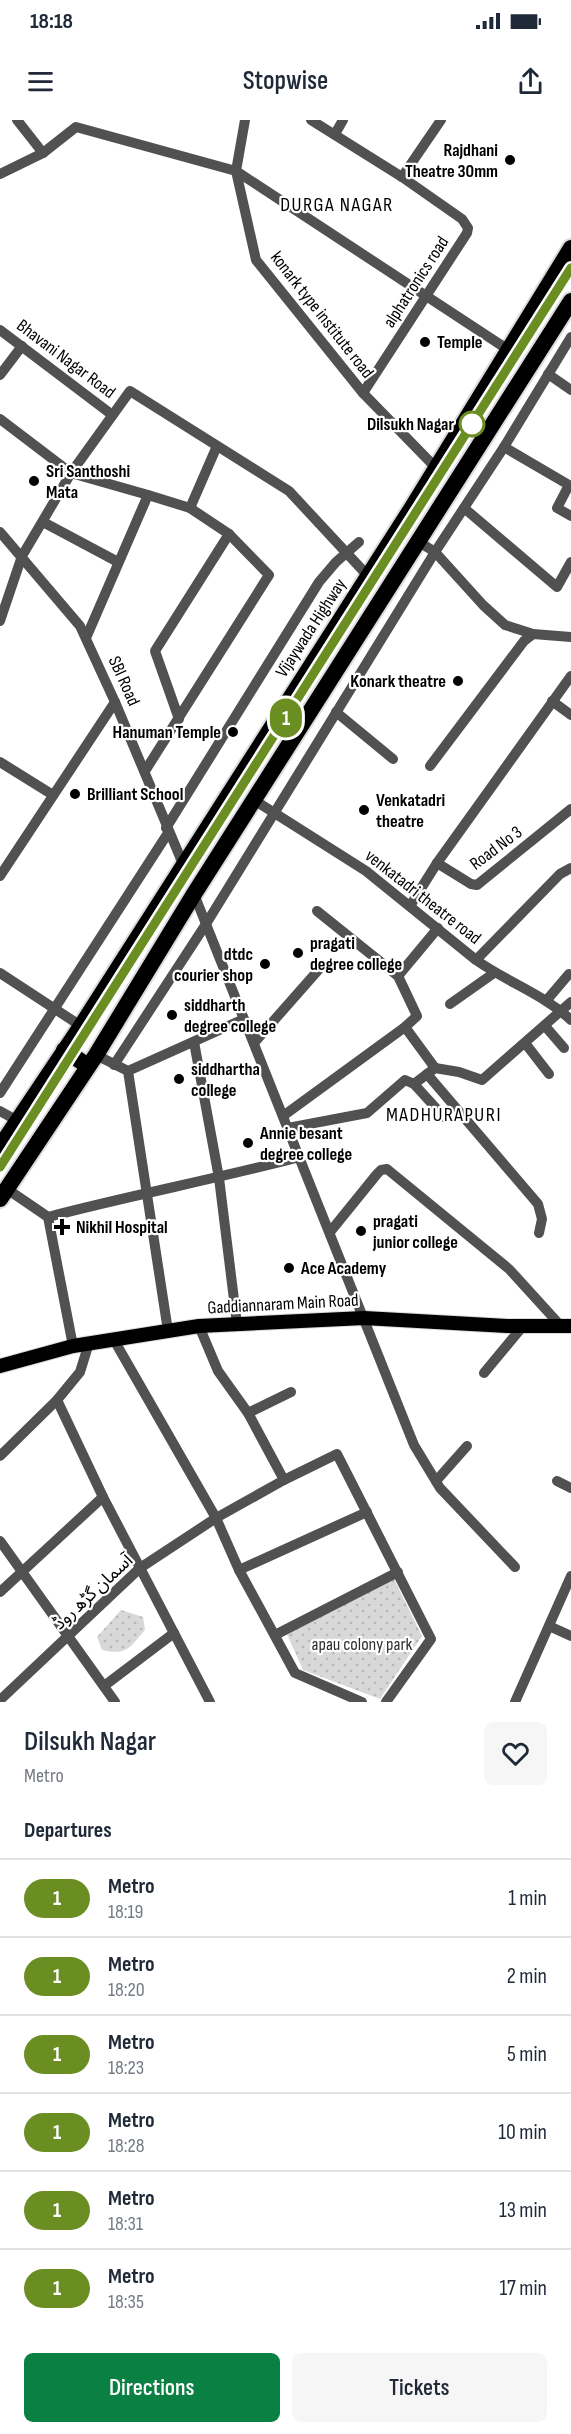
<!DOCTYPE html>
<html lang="en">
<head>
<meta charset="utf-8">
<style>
  :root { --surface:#fff; --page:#f6f6f7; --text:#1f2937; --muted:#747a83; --line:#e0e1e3; --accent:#0b8043 }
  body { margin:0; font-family:"Sofia Sans Condensed","Noto Sans Arabic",sans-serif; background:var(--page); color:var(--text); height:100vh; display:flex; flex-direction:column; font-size:22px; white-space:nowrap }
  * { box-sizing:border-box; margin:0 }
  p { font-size:20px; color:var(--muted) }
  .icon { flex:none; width:33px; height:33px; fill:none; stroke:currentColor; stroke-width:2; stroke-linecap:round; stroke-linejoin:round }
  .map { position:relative; height:1582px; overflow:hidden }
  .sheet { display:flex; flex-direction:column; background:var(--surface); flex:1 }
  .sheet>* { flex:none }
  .badge { padding:0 12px; border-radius:20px; font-size:21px; line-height:39px }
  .map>.badge { position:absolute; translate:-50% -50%; box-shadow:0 0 0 3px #fff }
  h2 { padding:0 24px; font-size:22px; line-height:54px }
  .round { display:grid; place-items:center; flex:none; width:63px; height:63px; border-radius:9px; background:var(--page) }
  .summary { display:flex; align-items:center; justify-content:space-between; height:102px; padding:0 24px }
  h1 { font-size:28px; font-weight:600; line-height:45px }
  .button { display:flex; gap:12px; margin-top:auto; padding:12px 24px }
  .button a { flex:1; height:69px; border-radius:9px; background:var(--accent); color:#fff; font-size:24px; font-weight:600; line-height:69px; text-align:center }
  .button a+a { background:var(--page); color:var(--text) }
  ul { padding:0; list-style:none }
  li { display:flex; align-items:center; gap:18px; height:78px; padding:0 24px; border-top:2px solid var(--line) }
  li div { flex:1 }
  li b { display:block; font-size:22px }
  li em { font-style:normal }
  li .badge { min-width:66px; font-weight:700; text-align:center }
  .status { display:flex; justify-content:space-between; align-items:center; height:42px; padding:0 30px; background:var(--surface); direction:ltr }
  .status svg { height:16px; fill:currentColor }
  header { display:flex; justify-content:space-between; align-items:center; height:78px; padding:0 24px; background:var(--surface); font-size:27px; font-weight:600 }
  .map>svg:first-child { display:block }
  .grass { fill:url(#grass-dots) }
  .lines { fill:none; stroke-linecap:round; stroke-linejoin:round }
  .major-casing { stroke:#dbdbdb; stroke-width:16 }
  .highway-casing { stroke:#dbdbdb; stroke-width:20 }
  .minor { stroke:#515151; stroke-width:10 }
  .major { stroke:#000; stroke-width:14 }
  .highway { stroke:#000; stroke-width:16 }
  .rail-casing { stroke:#000; stroke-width:5 }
  .rail { stroke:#fff; stroke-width:3; stroke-dasharray:9; stroke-linecap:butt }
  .line-casing { stroke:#fff; stroke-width:14 }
  .line { stroke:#6b8e23; stroke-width:9 }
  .poi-dot { fill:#000; stroke:#fff; stroke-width:2 }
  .stop-dot { fill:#fff; stroke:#6b8e23; stroke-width:3 }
  .labels { text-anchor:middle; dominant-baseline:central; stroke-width:4.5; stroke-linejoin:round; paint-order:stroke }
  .poi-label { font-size:18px; font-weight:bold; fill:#000; stroke:#fff; text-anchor:start }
  .street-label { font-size:18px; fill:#000; stroke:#fff }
  .stop-label { font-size:18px; font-weight:bold; fill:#000; stroke:#fff; text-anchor:end }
  .park-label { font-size:18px; fill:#2f2f2f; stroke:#fff }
  .neighbourhood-label { font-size:20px; letter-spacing:1.5px; fill:#000; stroke:#fff }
</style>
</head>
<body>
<div class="status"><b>18:18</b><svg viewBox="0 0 49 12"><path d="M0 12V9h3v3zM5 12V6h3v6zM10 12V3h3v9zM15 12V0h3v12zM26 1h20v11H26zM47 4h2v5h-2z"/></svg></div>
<header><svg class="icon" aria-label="menu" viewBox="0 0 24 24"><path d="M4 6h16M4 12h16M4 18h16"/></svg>Stopwise<svg class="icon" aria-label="share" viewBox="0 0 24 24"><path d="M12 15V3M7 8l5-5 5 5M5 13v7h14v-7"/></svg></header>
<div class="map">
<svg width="571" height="1582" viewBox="0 0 571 1582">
  <defs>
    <pattern id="grass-dots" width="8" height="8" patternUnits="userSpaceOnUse" patternTransform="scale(1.5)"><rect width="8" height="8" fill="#d8d8d8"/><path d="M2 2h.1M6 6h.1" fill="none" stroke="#b8b8b8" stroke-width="1.8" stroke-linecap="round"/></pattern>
  </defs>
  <rect width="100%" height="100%" fill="#fff"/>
  <g class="grass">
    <polygon points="394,1459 422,1516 380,1579 303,1550 286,1512"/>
    <path d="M121,1490L143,1497L145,1510C130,1527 127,1536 102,1530L97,1517Z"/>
  </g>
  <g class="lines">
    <defs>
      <polyline id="major" points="0,1246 73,1226 199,1206 364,1198 507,1206 571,1206"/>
      <g id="highway">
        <polyline points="64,930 88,946"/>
        <polyline points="0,1027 81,906 411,389 571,128"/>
        <polyline points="0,1079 96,935 194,774 571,181"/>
      </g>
    </defs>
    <use href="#major" class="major-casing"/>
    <use href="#highway" class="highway-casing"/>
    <g class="minor">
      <polyline points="17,0 43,33"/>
      <polyline points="245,0 236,51 256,140 363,273 436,348"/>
      <polyline points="311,0 402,57 462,99 468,108 467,113 363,273"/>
      <polyline points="335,14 343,0"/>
      <polyline points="0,54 43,33 76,7 236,51 507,229"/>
      <polyline points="402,57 441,0"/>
      <polyline points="0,210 111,294"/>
      <polyline points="548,254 571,270"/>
      <polyline points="0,255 22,226"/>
      <polyline points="0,299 71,353 148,375 86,518"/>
      <polyline points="504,327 569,365 557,388 571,396"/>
      <polyline points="190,388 217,326"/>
      <polyline points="464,388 557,467 571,442"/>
      <polyline points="43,402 118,442"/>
      <polyline points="0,412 80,506 115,582 183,744"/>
      <polyline points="419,422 435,432 483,485 505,505 533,514 571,517"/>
      <polyline points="0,501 22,436 71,353 130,271 289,371 368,456"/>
      <polyline points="552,581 571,595"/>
      <polyline points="336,592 393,639"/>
      <polyline points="179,599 155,531 229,414"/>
      <polyline points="0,642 53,675"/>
      <polyline points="430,646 524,521 533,514"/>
      <polyline points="145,651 269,455 229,414 190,388 148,375"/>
      <path d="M254,680L366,751L476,840C507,862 543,874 571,900"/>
      <polyline points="166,708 319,462 336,442 359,422"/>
      <polyline points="437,743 471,764 477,765 571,689"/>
      <polyline points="0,756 115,582"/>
      <polyline points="194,774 414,1325 440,1368 515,1447"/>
      <polyline points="410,786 437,743 571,556"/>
      <polyline points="476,840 560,754 571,748"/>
      <polyline points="0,853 81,906"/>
      <polyline points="398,856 438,808"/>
      <polyline points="546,881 569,854"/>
      <polyline points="450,884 494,853"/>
      <polyline points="545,906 564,928"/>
      <polyline points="405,907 435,948"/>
      <polyline points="194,922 219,1058 237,1204"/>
      <polyline points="254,923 321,847"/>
      <polyline points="525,923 549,954"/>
      <polyline points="96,935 128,951 168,1211"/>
      <polyline points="114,945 206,804 435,432 504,327 571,217"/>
      <polyline points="128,951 244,899"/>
      <polyline points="427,954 538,1084 542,1099 539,1113"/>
      <polyline points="414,964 444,997"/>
      <polyline points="0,973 168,713"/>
      <polyline points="0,991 18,1001"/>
      <polyline points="283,996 405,907 417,896 398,856 317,791"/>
      <polyline points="288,1008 367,993 405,960 414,964 435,948 459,952 482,960 571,882"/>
      <polyline points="7,1069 48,1097 73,1226"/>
      <path d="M48,1097C132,1075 216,1059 300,1037"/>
      <polyline points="330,1112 377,1054 381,1050 387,1049 509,1149 560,1205"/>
      <polyline points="114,1220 216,1398 239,1450 295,1553 362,1582"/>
      <polyline points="484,1253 523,1206"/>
      <polyline points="57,1280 103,1377 210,1582"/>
      <polyline points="248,1293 291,1272"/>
      <polyline points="0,1336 57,1280 80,1252 89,1223"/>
      <polyline points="284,1360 337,1334 431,1519 386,1582"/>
      <polyline points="436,1361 467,1326"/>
      <polyline points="557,1361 571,1368"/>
      <polyline points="0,1421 115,1582"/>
      <polyline points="239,1450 367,1392"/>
      <polyline points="0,1472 103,1377"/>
      <polyline points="549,1506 571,1516"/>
      <polyline points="275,1515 398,1452"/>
      <polyline points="104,1566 174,1513"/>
      <polyline points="0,1580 140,1448 216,1398 284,1360 248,1293 218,1251 199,1206"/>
      <polyline points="515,1582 571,1456"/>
    </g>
    <use href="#major" class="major"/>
    <use href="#highway" class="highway"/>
    <defs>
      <polyline id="rail" points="0,1047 571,148"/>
    </defs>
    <use href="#rail" class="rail-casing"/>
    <use href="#rail" class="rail"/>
  </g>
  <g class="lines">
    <defs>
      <polyline id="line" points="0,1047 571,148"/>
    </defs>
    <use href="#line" class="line-casing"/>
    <use href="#line" class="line"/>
  </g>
  <g class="poi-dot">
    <circle cx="510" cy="40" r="6"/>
    <circle cx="425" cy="222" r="6"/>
    <circle cx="34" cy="361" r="6"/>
    <circle cx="458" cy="561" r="6"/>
    <circle cx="233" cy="612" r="6"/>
    <circle cx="75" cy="674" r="6"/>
    <circle cx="364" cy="690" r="6"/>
    <circle cx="298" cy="833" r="6"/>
    <circle cx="265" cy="844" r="6"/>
    <circle cx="172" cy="895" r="6"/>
    <circle cx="179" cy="959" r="6"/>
    <circle cx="248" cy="1023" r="6"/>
    <path d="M59 1098h6v6h6v6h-6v6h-6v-6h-6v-6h6z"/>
    <circle cx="361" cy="1111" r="6"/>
    <circle cx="289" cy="1148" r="6"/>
  </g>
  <circle class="stop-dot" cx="472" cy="304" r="12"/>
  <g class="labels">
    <g class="poi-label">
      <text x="498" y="30" text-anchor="end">Rajdhani<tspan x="498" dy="21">Theatre 30mm</tspan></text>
      <text x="437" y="222">Temple</text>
      <text x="46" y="351">Sri Santhoshi<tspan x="46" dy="21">Mata</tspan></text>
      <text x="446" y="561" text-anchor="end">Konark theatre</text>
      <text x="221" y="612" text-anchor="end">Hanuman Temple</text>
      <text x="87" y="674">Brilliant School</text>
      <text x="376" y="680">Venkatadri<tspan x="376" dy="21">theatre</tspan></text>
      <text x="310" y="823">pragati<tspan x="310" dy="21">degree college</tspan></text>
      <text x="253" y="834" text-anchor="end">dtdc<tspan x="253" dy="21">courier shop</tspan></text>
      <text x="184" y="885">siddharth<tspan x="184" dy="21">degree college</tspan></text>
      <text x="191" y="949">siddhartha<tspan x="191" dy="21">college</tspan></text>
      <text x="260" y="1013">Annie besant<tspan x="260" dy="21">degree college</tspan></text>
      <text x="373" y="1101">pragati<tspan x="373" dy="21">junior college</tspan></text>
      <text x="76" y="1107">Nikhil Hospital</text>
      <text x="301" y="1148">Ace Academy</text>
    </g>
    <g class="street-label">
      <text transform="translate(416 162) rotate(-57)">alphatronics road</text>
      <text transform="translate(322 195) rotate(52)">konark type institute road</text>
      <text transform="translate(66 239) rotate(37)">Bhavani Nagar Road</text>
      <text transform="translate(311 508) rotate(-57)">Vijaywada Highway</text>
      <text transform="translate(124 561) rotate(66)">SBI Road</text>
      <text transform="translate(496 728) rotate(-37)">Road No 3</text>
      <text transform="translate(423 777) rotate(38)">venkatadri theatre road</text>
      <text transform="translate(283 1184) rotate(-3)">Gaddiannaram Main Road</text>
      <text transform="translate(93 1472) rotate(-43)">آسمان گڑھ روڈ</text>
    </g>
    <g class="stop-label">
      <text x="454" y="304">Dilsukh Nagar</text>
    </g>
    <g class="park-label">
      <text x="362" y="1524">apau colony park</text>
    </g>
    <g class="neighbourhood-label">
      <text x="337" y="85">DURGA NAGAR</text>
      <text x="444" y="995">MADHURAPURI</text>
    </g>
  </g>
</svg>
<b class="badge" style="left:286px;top:598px;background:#6b8e23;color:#fff">1</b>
</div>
<section class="sheet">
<div class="summary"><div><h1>Dilsukh Nagar</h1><p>Metro</p></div><a class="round"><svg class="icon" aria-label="heart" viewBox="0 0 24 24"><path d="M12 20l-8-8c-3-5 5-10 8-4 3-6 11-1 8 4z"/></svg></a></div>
<h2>Departures</h2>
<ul>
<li><span class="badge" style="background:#6b8e23;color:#fff">1</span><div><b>Metro</b><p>18:19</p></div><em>1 min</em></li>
<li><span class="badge" style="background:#6b8e23;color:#fff">1</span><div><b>Metro</b><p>18:20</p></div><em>2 min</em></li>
<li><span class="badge" style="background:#6b8e23;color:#fff">1</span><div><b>Metro</b><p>18:23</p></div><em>5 min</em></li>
<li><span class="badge" style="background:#6b8e23;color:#fff">1</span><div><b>Metro</b><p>18:28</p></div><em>10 min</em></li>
<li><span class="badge" style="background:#6b8e23;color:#fff">1</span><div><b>Metro</b><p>18:31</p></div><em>13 min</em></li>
<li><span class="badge" style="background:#6b8e23;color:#fff">1</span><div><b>Metro</b><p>18:35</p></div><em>17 min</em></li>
</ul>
<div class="button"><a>Directions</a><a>Tickets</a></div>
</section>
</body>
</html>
